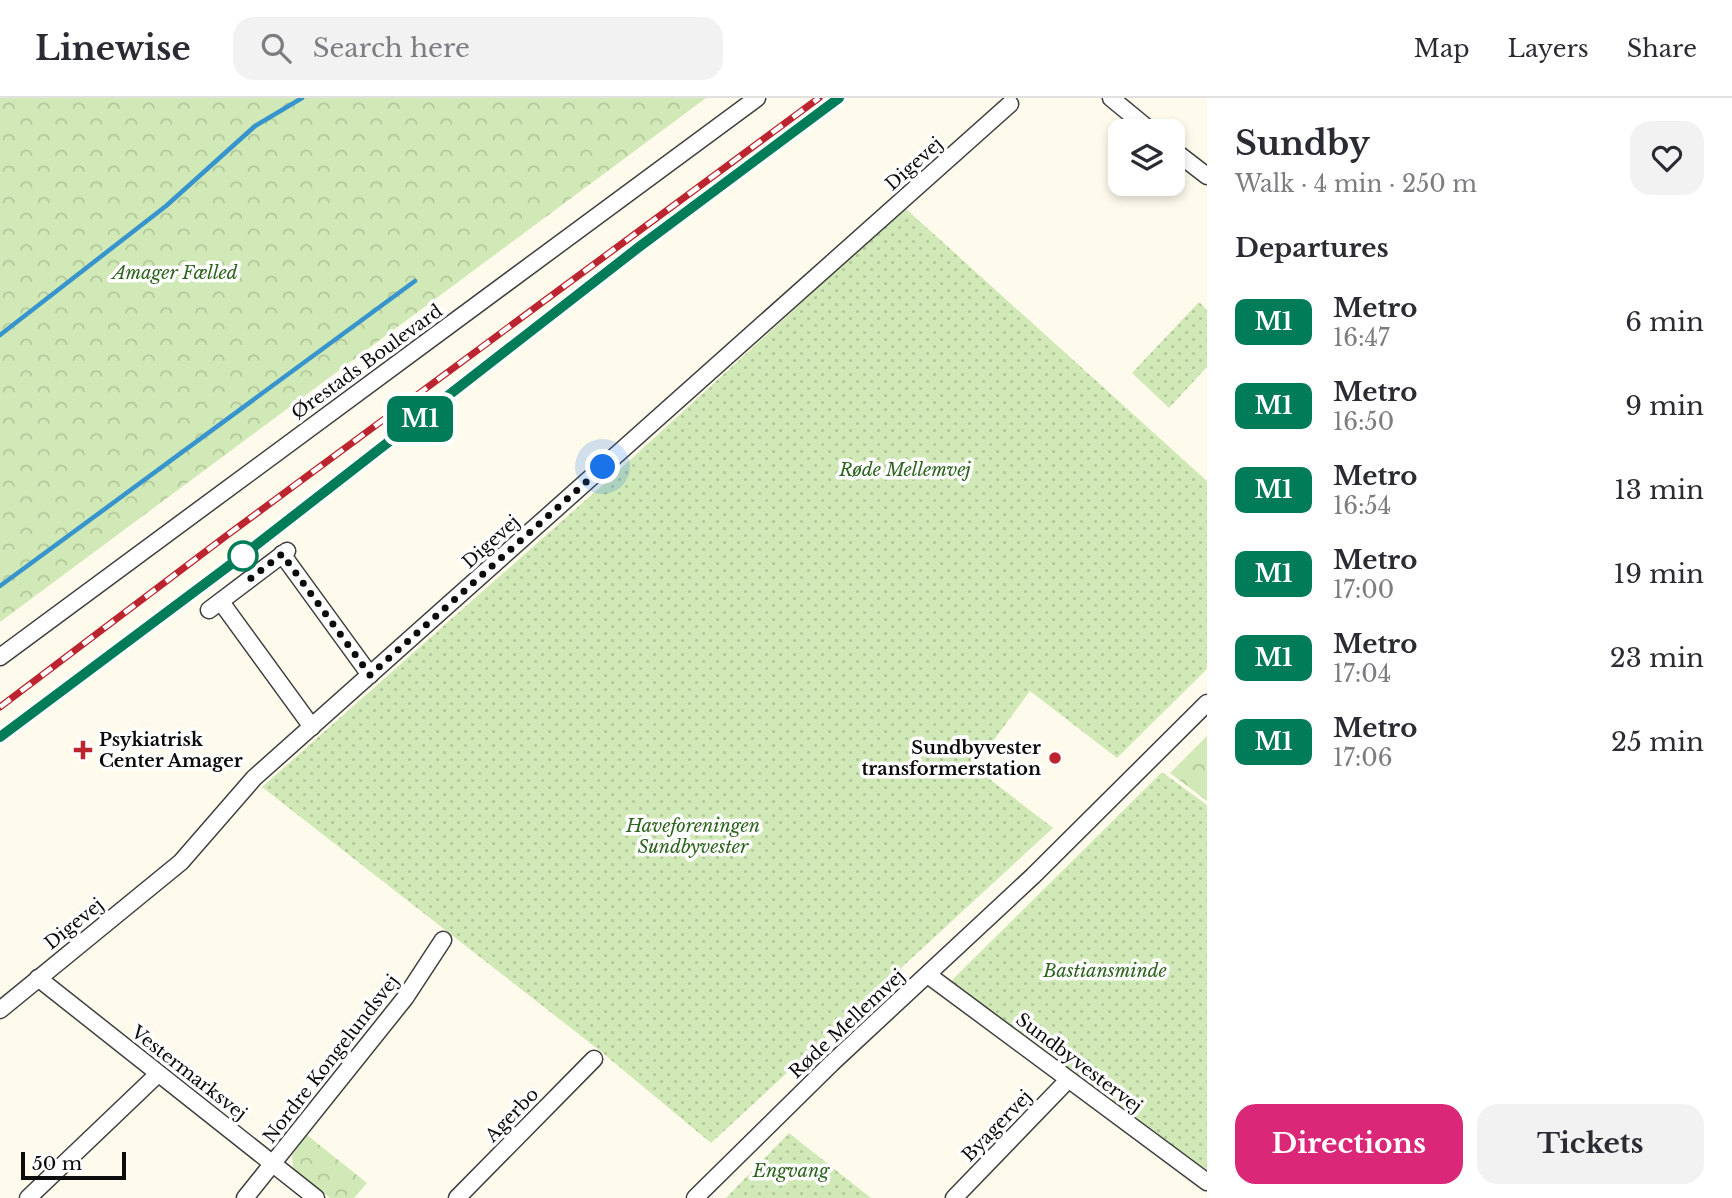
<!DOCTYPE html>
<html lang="en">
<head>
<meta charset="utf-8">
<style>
  :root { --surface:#fff; --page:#f2f2f3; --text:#2b2b33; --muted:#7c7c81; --line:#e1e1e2; --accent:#db2777 }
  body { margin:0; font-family:"Libre Baskerville",serif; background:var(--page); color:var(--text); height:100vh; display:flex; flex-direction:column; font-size:26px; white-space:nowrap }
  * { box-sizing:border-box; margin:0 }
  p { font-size:23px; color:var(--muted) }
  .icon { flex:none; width:38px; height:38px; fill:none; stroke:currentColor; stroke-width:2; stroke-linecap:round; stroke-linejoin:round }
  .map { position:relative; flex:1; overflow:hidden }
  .panel { display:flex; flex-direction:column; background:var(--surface); width:525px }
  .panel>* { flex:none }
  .badge { padding:0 14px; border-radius:10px; font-size:24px; line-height:46px }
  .buttons { position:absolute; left:1108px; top:21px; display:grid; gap:14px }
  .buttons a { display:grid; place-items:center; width:77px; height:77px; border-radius:14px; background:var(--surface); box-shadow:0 4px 10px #0003; font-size:35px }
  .scale { position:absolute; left:21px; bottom:18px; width:105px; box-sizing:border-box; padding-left:7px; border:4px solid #0c0c0c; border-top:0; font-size:19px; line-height:24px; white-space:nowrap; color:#0c0c0c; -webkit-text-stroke:5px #fff; paint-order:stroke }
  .you { position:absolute; width:35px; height:35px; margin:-18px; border:5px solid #fff; border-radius:50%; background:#1a73e8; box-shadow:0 0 0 10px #1a73e833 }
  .map>.badge { position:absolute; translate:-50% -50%; box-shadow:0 0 0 4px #fff }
  h2 { padding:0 28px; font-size:26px; line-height:63px }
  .round { display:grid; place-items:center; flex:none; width:74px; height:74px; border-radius:21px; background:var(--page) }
  .overview { display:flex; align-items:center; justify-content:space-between; height:119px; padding:0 28px }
  h1 { font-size:33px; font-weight:700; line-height:52px }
  .cta { display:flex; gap:14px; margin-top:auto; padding:14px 28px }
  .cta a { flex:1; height:80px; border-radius:21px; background:var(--accent); color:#fff; font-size:28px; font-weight:700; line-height:80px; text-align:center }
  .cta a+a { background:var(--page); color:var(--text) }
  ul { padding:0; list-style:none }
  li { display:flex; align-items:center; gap:21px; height:84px; padding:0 28px }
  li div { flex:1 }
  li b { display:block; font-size:26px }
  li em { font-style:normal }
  li .badge { min-width:77px; font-weight:700; text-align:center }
  header { display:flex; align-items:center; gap:42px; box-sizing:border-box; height:98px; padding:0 35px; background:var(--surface); border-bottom:2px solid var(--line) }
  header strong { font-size:33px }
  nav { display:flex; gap:38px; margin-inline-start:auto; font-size:24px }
  .search { width:490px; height:63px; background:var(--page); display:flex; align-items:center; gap:18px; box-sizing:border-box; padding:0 24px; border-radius:21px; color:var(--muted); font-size:26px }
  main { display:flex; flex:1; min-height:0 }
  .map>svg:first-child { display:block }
  .park { fill:url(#park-crowns) }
  .garden { fill:url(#garden-dots) }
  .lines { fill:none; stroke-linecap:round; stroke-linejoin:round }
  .stream { stroke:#3894cd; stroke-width:4.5 }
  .minor-casing { stroke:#3f3f3f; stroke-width:19 }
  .minor { stroke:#fff; stroke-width:16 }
  .rail-casing { stroke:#bc252f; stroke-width:7 }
  .rail { stroke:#fff; stroke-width:4.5; stroke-dasharray:13; stroke-linecap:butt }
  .line-casing { stroke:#fff; stroke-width:16 }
  .line { stroke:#007d58; stroke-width:10 }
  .walk { stroke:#0c0c0c; stroke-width:7; stroke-dasharray:0 12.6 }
  .stop-dot { fill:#fff; stroke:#007d58; stroke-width:3.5 }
  .poi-dot { fill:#bc252f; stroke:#fff; stroke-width:2.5 }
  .labels { text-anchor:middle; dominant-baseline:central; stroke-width:7; stroke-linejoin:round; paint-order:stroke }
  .street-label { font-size:18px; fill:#0c0c0c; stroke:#fff }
  .park-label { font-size:18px; font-style:italic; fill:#2d641d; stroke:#fff }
  .poi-label { font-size:18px; font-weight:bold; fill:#0c0c0c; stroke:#fff; text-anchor:start }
</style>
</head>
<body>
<header>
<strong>Linewise</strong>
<div class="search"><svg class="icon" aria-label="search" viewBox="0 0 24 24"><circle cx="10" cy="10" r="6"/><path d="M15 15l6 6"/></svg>Search here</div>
<nav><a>Map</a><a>Layers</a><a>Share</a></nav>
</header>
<main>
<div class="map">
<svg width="1207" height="1100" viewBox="0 0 1207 1100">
  <defs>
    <pattern id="park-crowns" width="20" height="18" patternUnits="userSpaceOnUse" patternTransform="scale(1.75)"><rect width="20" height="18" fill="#d1e9b6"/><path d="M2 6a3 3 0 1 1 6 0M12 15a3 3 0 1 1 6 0" fill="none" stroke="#b2c79b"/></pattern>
    <pattern id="garden-dots" width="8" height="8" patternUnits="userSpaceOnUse" patternTransform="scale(1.75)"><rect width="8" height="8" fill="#d1e9b6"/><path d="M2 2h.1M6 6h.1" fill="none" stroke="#b2c79b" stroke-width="1.8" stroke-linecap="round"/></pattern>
  </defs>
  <rect width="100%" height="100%" fill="#fffbec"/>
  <g class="park">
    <polygon points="0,0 706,0 0,524"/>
    <polygon points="1207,638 1207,703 1170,675"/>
    <polygon points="307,1037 367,1085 354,1100 330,1100 293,1072 292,1057"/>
  </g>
  <g class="garden">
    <polygon points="905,110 1207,383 1207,571 1117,660 1030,593 974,669 1053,730 711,1045 599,952 262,689 606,384"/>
    <polygon points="1199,204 1207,212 1207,269 1169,310 1132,275"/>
    <polygon points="1162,674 1207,707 1207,1074 949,885"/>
    <polygon points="789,1035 871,1100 726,1100"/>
  </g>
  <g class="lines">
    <g class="stream">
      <polyline points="0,237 166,108 255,28 302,0"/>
      <polyline points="0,488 415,183"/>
    </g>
    <defs>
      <g id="minor">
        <polyline points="1111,0 1151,33"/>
        <polyline points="1172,51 1207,78"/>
        <polyline points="282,456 370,577"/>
        <polyline points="221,504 312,629"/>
        <polyline points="209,512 287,453"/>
        <polyline points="0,559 757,0"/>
        <polyline points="928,877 1207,1084"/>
        <polyline points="38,880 316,1100"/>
        <polyline points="0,912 181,764 254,680 1010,6"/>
        <polyline points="28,1100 158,976"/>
        <polyline points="245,1100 405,900 443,842"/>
        <polyline points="457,1100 594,961"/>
        <polyline points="695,1100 832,965 1033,778 1207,605"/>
        <polyline points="954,1100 1068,982"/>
      </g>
    </defs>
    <use href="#minor" class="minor-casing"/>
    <use href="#minor" class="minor"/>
    <defs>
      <g id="rail">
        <polyline points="0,609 226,438 819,0"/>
        <polyline points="0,639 242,458 639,149 839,0"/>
      </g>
    </defs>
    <use href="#rail" class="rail-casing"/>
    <use href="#rail" class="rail"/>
  </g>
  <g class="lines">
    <defs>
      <polyline id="line" points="0,639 242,458 639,149 839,0"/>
    </defs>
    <use href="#line" class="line-casing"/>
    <use href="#line" class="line"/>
    <polyline class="walk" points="243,458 250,481 282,456 370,577 603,369"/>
  </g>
  <circle class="stop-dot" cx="243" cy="458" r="14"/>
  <g class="poi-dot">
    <path d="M79.5 641.5h7v7h7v7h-7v7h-7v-7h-7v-7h7z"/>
    <circle cx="1055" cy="660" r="7"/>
  </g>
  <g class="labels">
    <g class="street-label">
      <text transform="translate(914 66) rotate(-42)">Digevej</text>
      <text transform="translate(367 264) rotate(-36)">Ørestads Boulevard</text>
      <text transform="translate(491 444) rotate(-42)">Digevej</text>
      <text transform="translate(74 826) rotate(-39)">Digevej</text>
      <text transform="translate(847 926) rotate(-43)">Røde Mellemvej</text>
      <text transform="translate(331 961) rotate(-52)">Nordre Kongelundsvej</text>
      <text transform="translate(1079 965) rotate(37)">Sundbyvestervej</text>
      <text transform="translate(189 975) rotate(38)">Vestermarksvej</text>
      <text transform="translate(512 1017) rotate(-46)">Agerbo</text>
      <text transform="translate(997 1028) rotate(-46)">Byagervej</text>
    </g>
    <g class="park-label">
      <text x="175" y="175">Amager Fælled</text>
      <text x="905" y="372">Røde Mellemvej</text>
      <text x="693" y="728">Haveforeningen<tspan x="693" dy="21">Sundbyvester</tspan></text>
      <text x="1105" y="873">Bastiansminde</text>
      <text x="791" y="1073">Engvang</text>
    </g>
    <g class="poi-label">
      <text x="99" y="642">Psykiatrisk<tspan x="99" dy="21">Center Amager</tspan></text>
      <text x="1041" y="650" text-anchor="end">Sundbyvester<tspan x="1041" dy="21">transformerstation</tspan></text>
    </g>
  </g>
</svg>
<div class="buttons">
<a><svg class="icon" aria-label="layers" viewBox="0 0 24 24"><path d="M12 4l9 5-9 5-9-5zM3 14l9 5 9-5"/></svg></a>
</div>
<div class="scale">50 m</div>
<div class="you" style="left:603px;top:369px"></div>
<b class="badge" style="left:420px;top:321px;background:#007d58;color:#fff">M1</b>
</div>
<section class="panel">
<div class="overview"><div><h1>Sundby</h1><p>Walk · 4 min · 250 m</p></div><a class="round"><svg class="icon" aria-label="heart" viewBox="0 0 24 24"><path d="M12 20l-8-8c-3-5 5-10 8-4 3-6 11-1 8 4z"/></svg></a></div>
<h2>Departures</h2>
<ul>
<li><span class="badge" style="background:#007d58;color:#fff">M1</span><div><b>Metro</b><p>16:47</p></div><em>6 min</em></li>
<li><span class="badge" style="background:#007d58;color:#fff">M1</span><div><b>Metro</b><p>16:50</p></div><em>9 min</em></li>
<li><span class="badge" style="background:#007d58;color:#fff">M1</span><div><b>Metro</b><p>16:54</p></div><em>13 min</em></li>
<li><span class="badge" style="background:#007d58;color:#fff">M1</span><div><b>Metro</b><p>17:00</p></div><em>19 min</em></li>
<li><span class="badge" style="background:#007d58;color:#fff">M1</span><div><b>Metro</b><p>17:04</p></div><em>23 min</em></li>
<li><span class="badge" style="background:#007d58;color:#fff">M1</span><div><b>Metro</b><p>17:06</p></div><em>25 min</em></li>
</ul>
<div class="cta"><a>Directions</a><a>Tickets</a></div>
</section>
</main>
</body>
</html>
